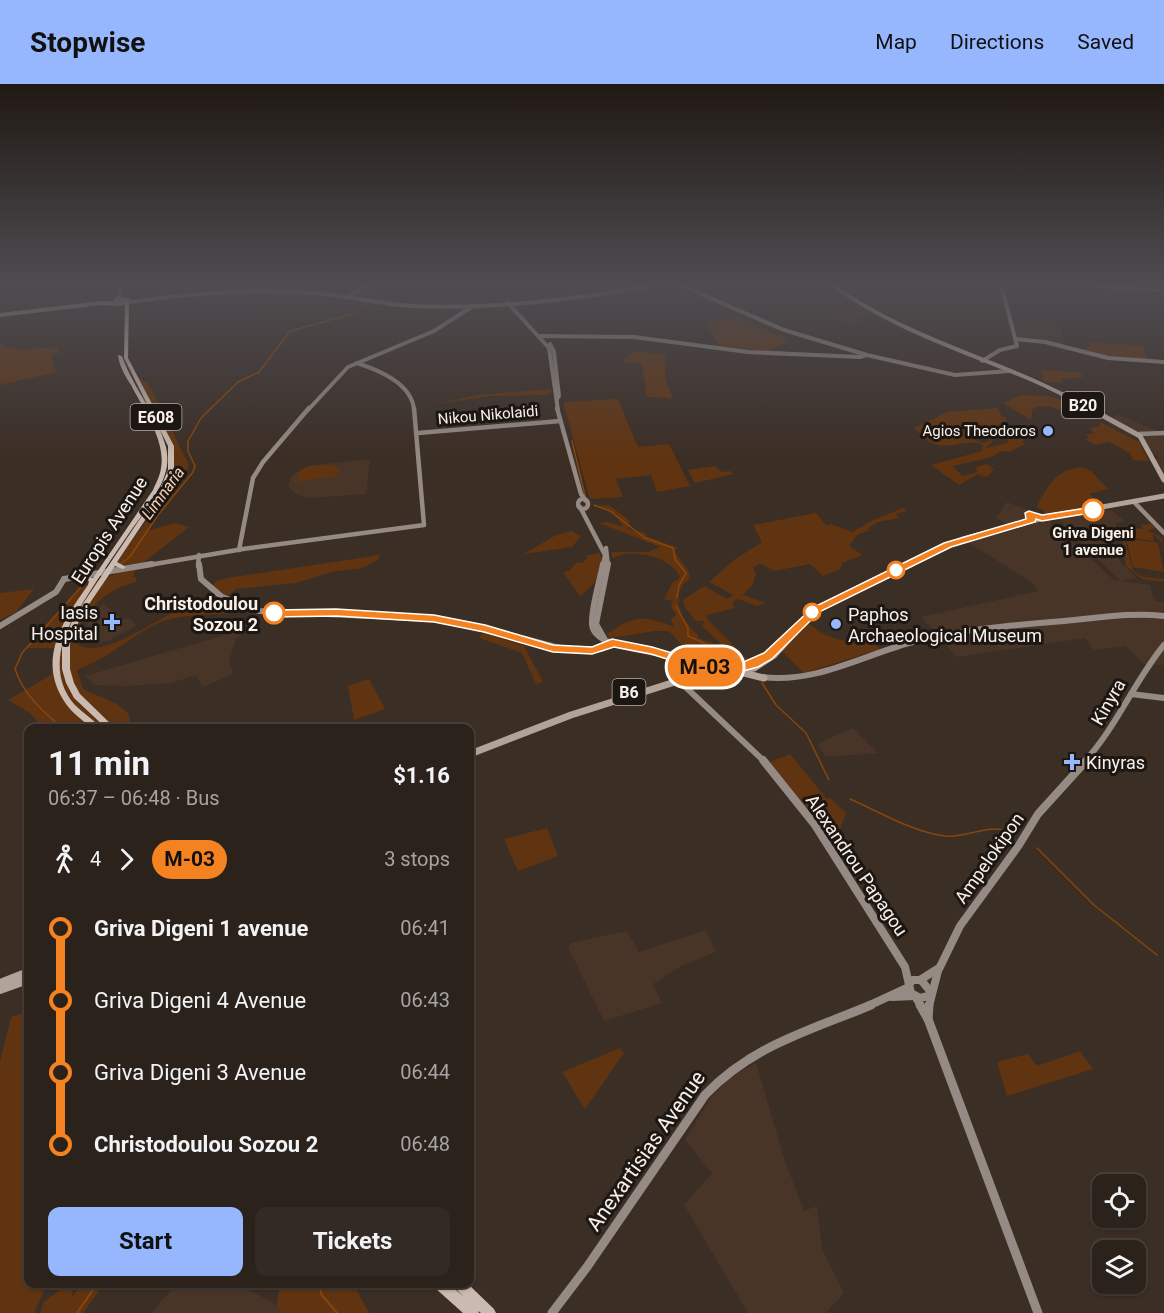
<!DOCTYPE html>
<html lang="en">
<head>
<meta charset="utf-8">
<style>
  :root { --surface:#2c221c; --page:#342a25; --text:#f1f3f6; --muted:#a6a4a3; --line:#483f3b; --accent:#96b6fd }
  body { margin:0; font-family:Roboto,sans-serif; background:var(--page); color:var(--text); height:100vh; display:flex; flex-direction:column; font-size:22px; white-space:nowrap }
  * { box-sizing:border-box; margin:0 }
  p { font-size:20px; color:var(--muted) }
  .icon { flex:none; width:33px; height:33px; fill:none; stroke:currentColor; stroke-width:2; stroke-linecap:round; stroke-linejoin:round }
  .map { position:relative; flex:1; overflow:hidden }
  .sheet { position:absolute; left:24px; top:640px; width:450px; height:564px; display:flex; flex-direction:column; background:var(--surface); border-radius:12px; box-shadow:0 2px 4px #0004,0 0 0 2px var(--line) }
  .sheet>* { flex:none }
  .badge { padding:0 12px; border-radius:20px; font-size:21px; line-height:39px }
  .buttons { position:absolute; left:1092px; top:1090px; display:grid; gap:12px }
  .buttons a { display:grid; place-items:center; width:54px; height:54px; border-radius:12px; background:var(--surface); box-shadow:0 2px 4px #0004,0 0 0 2px var(--line); font-size:30px }
  .map>.badge { position:absolute; translate:-50% -50%; box-shadow:0 0 0 3px #fff }
  .legs { display:flex; align-items:center; gap:9px; height:66px; padding:0 24px; font-size:20px }
  .legs p { margin-inline-start:auto }
  .headline { display:flex; align-items:center; justify-content:space-between; height:102px; padding:0 24px }
  h1 { font-size:33px; font-weight:700; line-height:45px }
  .action { display:flex; gap:12px; margin-top:auto; padding:12px 24px }
  .action a { flex:1; height:69px; border-radius:12px; background:var(--accent); color:#111; font-size:24px; font-weight:700; line-height:69px; text-align:center }
  .action a+a { background:var(--page); color:var(--text) }
  ul { padding:0 24px; list-style:none }
  li { display:flex; align-items:center; gap:21px; height:72px; font-size:22px }
  li i { display:grid; place-items:center; width:9px; height:100%; margin:0 8px; background:currentColor }
  li i::after { content:''; width:15px; height:15px; margin:-8px; border:4px solid; border-radius:50%; background:var(--surface) }
  li p { margin-inline-start:auto }
  li:first-child i { background:linear-gradient(#0000 50%,currentColor 0) }
  li:last-child i { background:linear-gradient(currentColor 50%,#0000 0) }
  header { display:flex; align-items:center; gap:36px; box-sizing:border-box; height:84px; padding:0 30px; background:var(--accent); color:#111 }
  header strong { font-size:28px }
  nav { display:flex; gap:33px; margin-inline-start:auto; font-size:21px }
  .map>svg:first-child { display:block }
  .built { fill:#483528 }
  .green { fill:#603411; fill-rule:evenodd }
  .lines { fill:none; stroke-linecap:round; stroke-linejoin:round }
  .stream-far1 { stroke:#87460b; stroke-width:1.5 }
  .stream { stroke:#87460b; stroke-width:2 }
  .secondary-far4 { stroke:#958b84; stroke-width:4 }
  .secondary-far3 { stroke:#958b84; stroke-width:4.5 }
  .secondary-far2 { stroke:#958b84; stroke-width:6 }
  .secondary-far1 { stroke:#958b84; stroke-width:8 }
  .secondary { stroke:#958b84; stroke-width:9 }
  .primary-far3 { stroke:#b1a39a; stroke-width:4 }
  .primary-far2 { stroke:#b1a39a; stroke-width:5 }
  .primary-far1 { stroke:#b1a39a; stroke-width:7 }
  .primary { stroke:#b1a39a; stroke-width:8 }
  .highway { fill:#cabaaf; fill-rule:evenodd }
  .line-1 { fill:#f58220; stroke:#fff; stroke-width:1.5 }
  .poi-dot { fill:#96b6fd; stroke:#1d1713; stroke-width:2 }
  .stop-1-dot { fill:#fff; stroke:#f58220; stroke-width:3 }
  .labels { text-anchor:middle; dominant-baseline:central; stroke-width:6; stroke-linejoin:round; paint-order:stroke }
  .far-street-label { font-size:15px; fill:#f9f0ea; stroke:#1d1713 }
  .far-poi-label { font-size:15px; fill:#f9f0ea; stroke:#1d1713; text-anchor:end }
  .far-stop-label { font-size:15px; font-weight:bold; fill:#f9f0ea; stroke:#1d1713 }
  .shield { fill:#1d1713; stroke:#b7afaa; stroke-width:1.5 }
  .shield-label { font-size:16px; font-weight:bold; fill:#f9f0ea }
  .far-water-label { font-size:16px; font-style:italic; fill:#f9d2b9; stroke:#1d1713 }
  .street-label { font-size:18px; fill:#f9f0ea; stroke:#1d1713 }
  .stop-label { font-size:18px; font-weight:bold; fill:#f9f0ea; stroke:#1d1713; text-anchor:end }
  .poi-label { font-size:18px; fill:#f9f0ea; stroke:#1d1713; text-anchor:start }
  .near-street-label { font-size:21px; fill:#f9f0ea; stroke:#1d1713 }
</style>
</head>
<body>
<header>
<strong>Stopwise</strong>
<nav><a>Map</a><a>Directions</a><a>Saved</a></nav>
</header>
<div class="map">
<svg width="1164" height="1229" viewBox="0 0 1164 1229">
  <rect width="100%" height="100%" fill="#3b2e25"/>
  <g class="built">
    <polygon points="859,223 873,229 862,233 855,241 831,235 837,233 831,230"/>
    <polygon points="1011,237 1061,241 1064,262 1020,254"/>
    <polygon points="1117,330 1164,350 1164,394 1154,377 1159,373 1152,369 1144,354 1126,349 1108,339"/>
    <polygon points="370,375 366,410 310,414 297,411 288,402 292,391 307,382"/>
    <polygon points="1007,418 1044,432 1114,496 1150,501 1154,516 1164,519 1164,581 1144,580 1125,562 1094,566 1085,554 957,573 921,533 1038,507 1030,497 965,457 1012,443 996,434"/>
    <polygon points="1111,426 1125,437 1115,439 1117,442 1110,458 1120,478 1137,494 1120,497 1057,434"/>
    <polygon points="103,520 122,535 131,535 136,542 110,556 100,559 87,558 83,554 85,546 92,532"/>
    <polygon points="242,546 242,551 236,554 229,577 233,590 203,603 196,591 171,599 124,602 96,601 85,592"/>
    <polygon points="853,644 878,669 826,673 817,660"/>
    <polygon points="706,846 716,868 681,882 653,900 662,919 604,937 568,863 570,859 627,847 639,868"/>
    <polygon points="756,979 785,1077 804,1127 817,1122 822,1165 844,1209 826,1229 748,1229 684,1121 712,1089 685,1056 711,1014 729,994"/>
    <polygon points="176,1200 238,1200 277,1221 282,1229 151,1229"/>
  </g>
  <g class="green">
    <polygon points="737,233 789,257 769,267 720,263 706,239"/>
    <polygon points="1091,258 1143,262 1148,276 1114,274 1085,266"/>
    <path d="M0,259C13,270 42,263 58,263L60,268L51,271L56,288L0,301Z"/>
    <polygon points="636,268 666,270 665,295 673,314 647,313 642,279 625,279 625,274"/>
    <polygon points="1041,286 1079,288 1084,293 1060,295 1062,299 1043,297"/>
    <path d="M137,293L148,299L189,381C181,407 160,424 147,447L175,439L189,443L144,478L119,482L116,479C136,447 183,400 171,360C163,337 148,314 137,293Z"/>
    <polygon points="551,305 551,309 547,311 490,312 432,321 478,311"/>
    <polygon points="1022,311 1047,312 1063,316 1095,335 1084,335 1068,327 1077,336 1066,335 1069,330 1048,322 1036,323 1032,326 1031,336 1003,319"/>
    <polygon points="618,315 636,359 639,363 669,360 690,402 657,408 651,391 616,395 623,413 590,415 563,318"/>
    <path d="M998,324L1002,333H1006L1007,341L1021,342L1025,347L1015,349L1019,355H1025L1022,358L1025,360L1009,368L1001,367L993,373L953,382L962,392L977,388L976,383L987,380L994,385L987,393L978,390L959,401L931,381L982,367L983,361C966,353 951,367 932,359C926,357 919,348 914,344L948,328ZM999,341L994,344L1012,349L1014,352L1009,353L1007,359L986,364L995,354L984,359L967,353Z"/>
    <polygon points="1100,338 1139,358 1149,377 1133,376 1130,369 1109,358 1095,361 1085,355 1089,354 1085,351 1094,349 1090,344 1100,342"/>
    <polygon points="333,381 340,387 335,393 291,398 299,395 297,389 308,382"/>
    <polygon points="715,382 721,388 730,387 734,390 695,399 688,386"/>
    <path d="M1081,383L1091,387L1108,405L1089,410L1102,422L1048,430L1037,423C1047,402 1056,386 1081,383Z"/>
    <path d="M609,421L630,437L628,445L645,449L646,452L678,464L675,466C678,477 689,482 690,493C688,498 682,500 681,504C673,521 685,540 698,551V554L718,561L720,559L702,542L704,537H696L685,524L683,516L704,502L727,515L733,511L709,498L734,476L762,458L753,441L816,429L827,442L831,440L852,448L871,437L903,424L907,427L896,430L899,434L878,438L868,444L870,446L857,451L849,462L863,471L842,479L840,485L823,492L810,480L774,487L761,480L753,483L756,489L753,500L743,511L766,519L757,522L738,515L732,518L735,524L707,531L706,534L749,577C732,582 707,583 692,572C684,566 677,555 669,547H655L610,554L607,550C634,531 644,531 674,543L671,535L676,531L671,523L673,517L664,515L673,498L680,494C673,472 631,464 612,474V468H648L660,463L599,439L608,438L624,443C612,427 614,426 592,422Z"/>
    <polygon points="1151,440 1156,444 1147,446 1162,454 1164,470 1161,457 1153,450 1153,457 1125,453 1129,451 1128,447 1124,453 1133,487 1143,493 1164,495 1164,498 1142,495 1126,482 1121,447 1131,444 1144,445 1140,441"/>
    <polygon points="572,447 581,452 572,463 524,470 556,451"/>
    <polygon points="1126,454 1158,459 1164,488 1133,483"/>
    <path d="M600,469C606,488 594,501 580,512L563,488L569,487L577,478L583,479L588,473L585,472Z"/>
    <polygon points="380,471 378,476 363,484 332,488 296,499 236,505 225,514 212,503 216,497 227,494"/>
    <path d="M136,486L132,493H136V498C104,506 85,526 74,556C92,582 152,538 174,528C187,522 201,519 215,515L243,528C214,532 179,528 152,542C126,556 105,576 77,586L83,605L117,620L129,630L130,645H44L30,629L8,616L51,591L54,564H26L83,502L118,489Z"/>
    <polygon points="34,505 16,528 0,536 0,509"/>
    <path d="M807,538C824,554 850,561 874,558L880,565L804,589L782,567L803,545Z"/>
    <polygon points="483,548 524,562 543,598 536,600 522,569 479,554"/>
    <polygon points="369,595 385,625 354,636 348,602"/>
    <polygon points="790,670 827,715 830,714 846,729 840,745 820,741 770,678"/>
    <polygon points="547,744 558,772 518,787 504,755"/>
    <polygon points="28,927 28,1200 47,1200 34,1229 0,1229 0,978 11,933"/>
    <polygon points="620,964 624,969 585,1025 562,988"/>
    <polygon points="1080,967 1093,985 1007,1012 997,978 1028,970 1037,982"/>
    <polygon points="68,1200 73,1200 72,1213 82,1200 104,1200 83,1229 40,1229 44,1218"/>
    <polygon points="280,1200 357,1200 356,1205 369,1229 282,1229 277,1221"/>
  </g>
  <g class="lines">
    <g class="stream-far1">
      <polyline points="367,212 369,201"/>
      <polyline points="572,357 585,412"/>
      <polyline points="594,421 610,427 645,454 673,464 675,475 686,489 679,501 677,514"/>
      <polyline points="120,480 129,474 158,431 193,388 195,382 188,367 188,357 201,334 238,298 259,288 290,247 353,230 366,220"/>
      <polyline points="676,522 688,544 688,552 702,558 734,581"/>
      <polyline points="762,599 776,621 806,649 829,696"/>
      <path d="M63,645C43,627 24,612 15,585L22,569L81,503"/>
      <path d="M850,715C880,728 912,748 945,752C971,754 986,738 1013,749"/>
      <polyline points="1037,764 1094,821 1157,871"/>
    </g>
    <g class="stream">
      <polyline points="320,1200 321,1210 337,1229"/>
      <polyline points="77,1229 97,1200"/>
    </g>
    <g class="secondary-far4">
      <polyline points="456,200 495,200"/>
      <polyline points="678,200 784,246 867,271 955,291 1009,287"/>
      <polyline points="1080,200 1164,207"/>
      <polyline points="347,213 368,200"/>
      <polyline points="116,215 120,211 118,200"/>
      <path d="M128,218C190,210 250,204 314,209C347,211 379,220 413,222C495,226 580,215 661,200"/>
      <polyline points="508,219 549,264 558,326"/>
      <polyline points="540,252 634,253 748,268 860,273 866,271"/>
      <polyline points="1016,255 1045,258 1108,274 1164,278"/>
      <polyline points="550,260 554,268 559,312 557,315"/>
      <polyline points="982,277 1000,266 1017,262 1001,200"/>
      <path d="M357,279C378,286 412,299 414,326"/>
      <polyline points="308,326 348,283 434,247 473,222"/>
    </g>
    <g class="secondary-far3">
      <polyline points="557,324 581,410 586,417"/>
      <polyline points="418,349 560,337"/>
      <polyline points="1139,350 1164,349"/>
      <circle cx="583" cy="420" r="5"/>
      <polyline points="1135,419 1164,449"/>
      <polyline points="580,423 605,471 603,482"/>
      <polyline points="606,464 608,482"/>
      <polyline points="239,466 253,394 263,378 309,324"/>
      <polyline points="143,482 243,465 424,441 414,324"/>
      <polyline points="198,482 199,471"/>
    </g>
    <g class="secondary-far2">
      <polyline points="199,480 201,495 222,513 259,527 437,535 480,543 567,566 601,565 612,559"/>
      <path d="M603,480C600,496 591,524 592,540C594,566 655,565 674,574C684,578 689,584 695,592"/>
      <polyline points="64,495 152,480"/>
      <polyline points="0,542 56,508 64,495"/>
      <polyline points="604,554 596,540 608,480"/>
      <path d="M762,593C816,600 865,570 916,557C964,545 1015,541 1064,537C1098,534 1130,528 1164,532"/>
      <polyline points="676,594 764,677"/>
      <polyline points="1131,610 1164,614"/>
      <path d="M1085,677C1117,642 1134,598 1164,561"/>
    </g>
    <g class="secondary-far1">
      <polyline points="763,676 815,741 905,883 911,909 920,914 928,912"/>
      <polyline points="920,896 939,884"/>
      <polyline points="909,900 913,896 921,896 930,907"/>
      <polyline points="892,913 915,912"/>
      <polyline points="916,914 921,922"/>
      <polyline points="868,922 909,903"/>
      <polyline points="929,922 938,887 960,842 1019,761 1038,730 1087,676"/>
    </g>
    <g class="secondary">
      <polyline points="920,921 928,935 1038,1229"/>
      <polyline points="928,935 929,921"/>
      <path d="M552,1229L587,1183L705,1011C753,961 809,947 871,921"/>
    </g>
    <g class="primary-far3">
      <path d="M831,200C891,244 962,266 1030,295C1051,304 1072,315 1092,326"/>
      <polyline points="0,231 101,219 121,220 129,216 118,215 114,219"/>
    </g>
    <g class="primary-far2">
      <polyline points="1089,324 1140,352 1164,396"/>
      <polyline points="907,482 963,455 1051,432 1164,412"/>
    </g>
    <g class="primary-far1">
      <polyline points="683,577 707,584"/>
      <polyline points="744,589 764,594"/>
      <polyline points="676,593 714,585"/>
      <polyline points="470,670 571,631 678,597 704,590 754,584 774,571 815,526 910,480"/>
    </g>
    <g class="primary">
      <polyline points="0,899 28,888"/>
      <polyline points="0,906 28,896"/>
    </g>
    <g class="highway">
      <path d="M127,217L129,218L128,274L174,362V386L166,405L117,478L126,483L123,485L115,482L81,532L70,560V585L74,599L80,610L116,645H107L74,614L66,599L62,585V560L74,533C58,560 52,594 74,620C83,629 94,636 102,645H93C84,637 73,630 66,620C36,577 62,538 88,501L89,497L79,493L82,491L93,494L153,406C156,399 160,392 161,384C166,357 143,324 131,301C125,292 119,281 118,271L122,272C133,304 157,330 166,363C168,372 168,381 165,390C159,410 144,428 132,445C113,473 93,501 76,530L160,405L168,386V362L124,274L125,218Z"/>
      <polygon points="433,1200 449,1200 464,1213 455,1204 453,1200 468,1200 494,1225 496,1229 481,1229 478,1227 479,1229 463,1229 435,1204"/>
    </g>
  </g>
  <linearGradient id="sky" x2="0" y2="1"><stop stop-color="#201914"/><stop offset="0.54" stop-color="#4f4c51"/><stop offset="1" stop-color="#4f4c51" stop-opacity="0"/></linearGradient>
  <rect width="1164" height="372" fill="url(#sky)"/>
  <polygon class="line-1" points="1093,423 1097,426 1096,428 1042,437 1036,435 1035,438 951,463 819,528 772,575 758,583 739,588 711,589 651,570 614,563 592,570 553,568 484,548 434,538 336,532 274,533 269,529 274,526 336,525 434,531 485,541 553,561 592,563 612,555 652,563 712,581 739,580 764,569 812,524 944,459 1026,435 1025,429 1029,427 1042,431"/>
  <g class="poi-dot">
    <circle cx="1048" cy="347" r="6"/>
    <path d="M109 529h6v6h6v6h-6v6h-6v-6h-6v-6h6z"/>
    <circle cx="836" cy="540" r="6"/>
    <path d="M1069 669h6v6h6v6h-6v6h-6v-6h-6v-6h6z"/>
  </g>
  <g class="stop-1-dot">
    <circle cx="1093" cy="426" r="10"/>
    <circle cx="896" cy="486" r="8"/>
    <circle cx="812" cy="528" r="8"/>
    <circle cx="274" cy="529" r="10"/>
  </g>
  <g class="labels">
    <g class="far-street-label">
      <text transform="translate(488 331) rotate(-5)">Nikou Nikolaidi</text>
    </g>
    <g class="far-poi-label">
      <text x="1036" y="347">Agios Theodoros</text>
    </g>
    <g class="far-stop-label">
      <text x="1093" y="449">Griva Digeni<tspan x="1093" dy="17">1 avenue</tspan></text>
    </g>
    <g class="shield">
      <rect x="1062" y="308" width="42" height="26" rx="4.5"/>
      <rect x="130.5" y="320" width="51" height="26" rx="4.5"/>
      <rect x="612.5" y="595" width="33" height="26" rx="4.5"/>
    </g>
    <g class="shield-label">
      <text x="1083" y="321">B20</text>
      <text x="156" y="333">E608</text>
      <text x="629" y="608">B6</text>
    </g>
    <g class="far-water-label">
      <text transform="translate(163 409) rotate(-54)">Limnaria</text>
    </g>
    <g class="street-label">
      <text transform="translate(109 446) rotate(-57)">Europis Avenue</text>
      <text transform="translate(1108 618) rotate(-60)">Kinyra</text>
      <text transform="translate(989 774) rotate(-55)">Ampelokipon</text>
      <text transform="translate(857 781) rotate(56)">Alexandrou Papagou</text>
    </g>
    <g class="stop-label">
      <text x="258" y="519">Christodoulou<tspan x="258" dy="21">Sozou 2</tspan></text>
    </g>
    <g class="poi-label">
      <text x="98" y="528" text-anchor="end">Iasis<tspan x="98" dy="21">Hospital</tspan></text>
      <text x="848" y="530">Paphos<tspan x="848" dy="21">Archaeological Museum</tspan></text>
      <text x="1086" y="678">Kinyras</text>
    </g>
    <g class="near-street-label">
      <text transform="translate(646 1067) rotate(-55)">Anexartisias Avenue</text>
    </g>
  </g>
</svg>
<div class="buttons">
<a><svg class="icon" aria-label="locate" viewBox="0 0 24 24"><circle cx="12" cy="12" r="6"/><path d="M12 2v4M12 18v4M2 12h4M18 12h4"/></svg></a>
<a><svg class="icon" aria-label="layers" viewBox="0 0 24 24"><path d="M12 4l9 5-9 5-9-5zM3 14l9 5 9-5"/></svg></a>
</div>
<b class="badge" style="left:705px;top:583px;background:#f58220;color:#111">M-03</b>
<section class="sheet">
<div class="headline"><div><h1>11 min</h1><p>06:37 – 06:48 · Bus</p></div><b>$1.16</b></div>
<div class="legs"><svg class="icon" aria-label="walk" viewBox="0 0 24 24"><circle cx="13" cy="4" r="2"/><path d="M13 8l-2 6 4 7M11 14l-3 7M7 12l3-4h3l4 4"/></svg>4<svg class="icon" aria-label="forward" viewBox="0 0 24 24"><path d="M9 5l7 7-7 7"/></svg><b class="badge" style="background:#f58220;color:#111">M-03</b><p>3 stops</p></div>
<ul>
<li><i style="color:#f58220"></i><b>Griva Digeni 1 avenue</b><p>06:41</p></li>
<li><i style="color:#f58220"></i><span>Griva Digeni 4 Avenue</span><p>06:43</p></li>
<li><i style="color:#f58220"></i><span>Griva Digeni 3 Avenue</span><p>06:44</p></li>
<li><i style="color:#f58220"></i><b>Christodoulou Sozou 2</b><p>06:48</p></li>
</ul>
<div class="action"><a>Start</a><a>Tickets</a></div>
</section>
</div>
</body>
</html>
